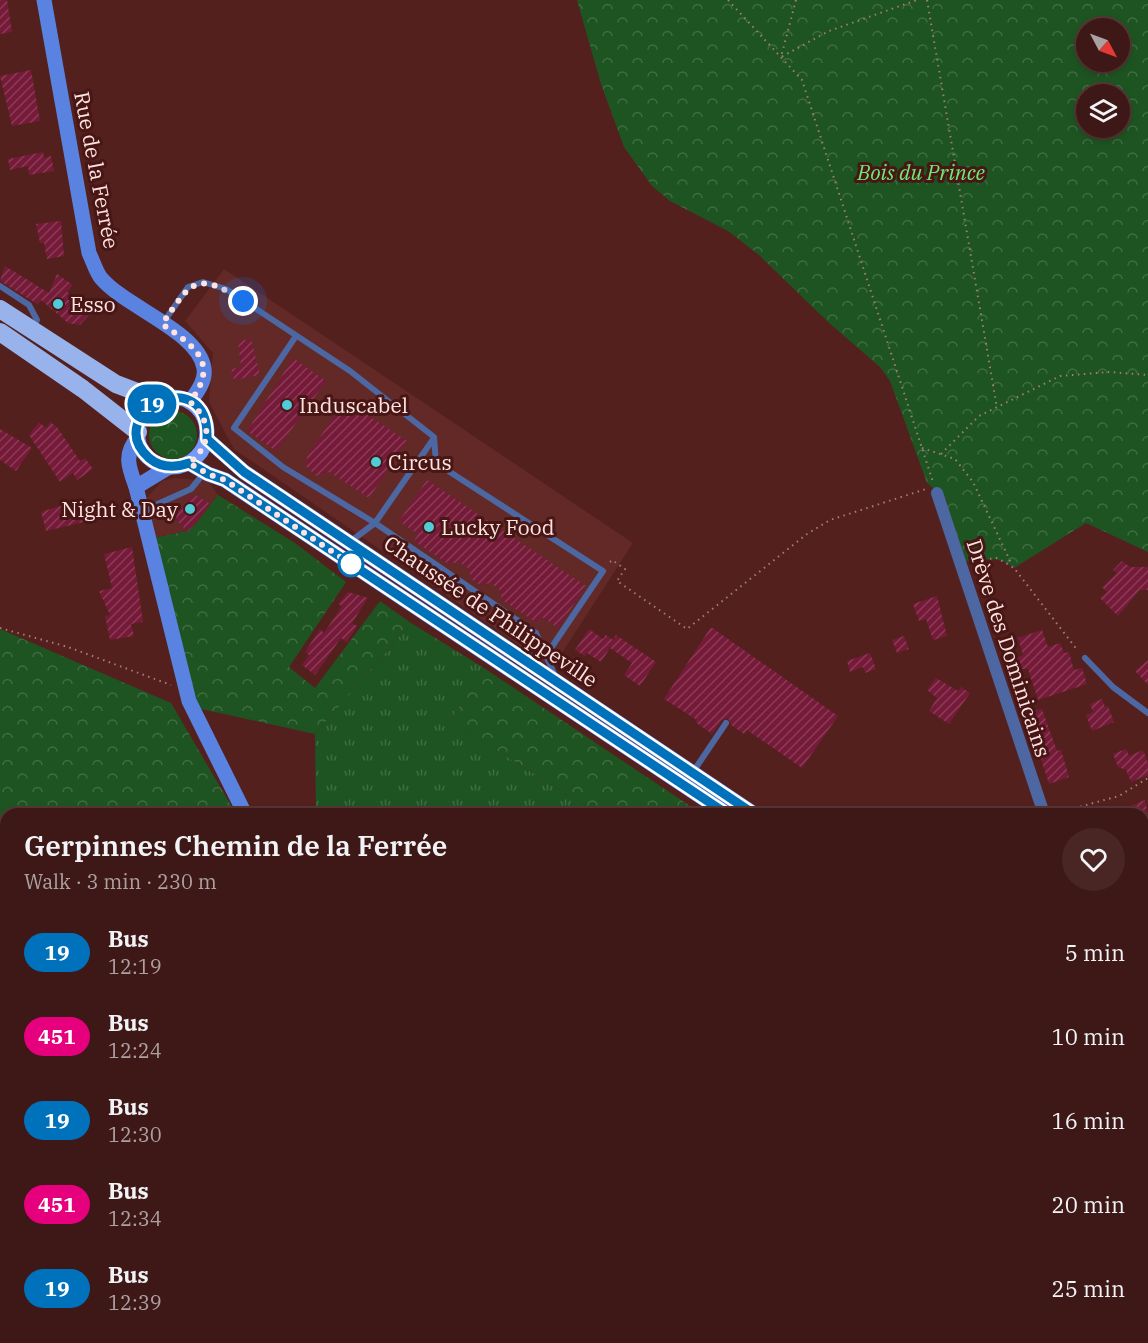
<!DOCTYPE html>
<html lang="en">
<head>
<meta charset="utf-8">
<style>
  :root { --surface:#3e1816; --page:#492523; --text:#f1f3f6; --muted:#ada0a1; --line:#573735 }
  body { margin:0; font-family:"IBM Plex Serif",serif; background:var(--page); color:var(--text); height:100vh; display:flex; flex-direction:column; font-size:22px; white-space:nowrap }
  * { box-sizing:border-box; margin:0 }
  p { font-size:20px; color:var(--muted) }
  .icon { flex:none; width:33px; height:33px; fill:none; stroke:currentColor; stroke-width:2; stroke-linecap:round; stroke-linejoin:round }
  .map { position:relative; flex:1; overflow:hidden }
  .drawer { position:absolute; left:0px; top:808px; width:1149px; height:536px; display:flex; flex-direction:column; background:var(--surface); border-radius:18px 18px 0 0; box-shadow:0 3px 9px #0003,0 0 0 2px var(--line) }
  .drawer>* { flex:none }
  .badge { padding:0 12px; border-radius:20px; font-size:21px; line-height:39px }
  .needle { width:39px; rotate:131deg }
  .tools { position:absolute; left:1076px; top:18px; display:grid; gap:12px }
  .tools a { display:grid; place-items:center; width:54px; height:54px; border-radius:50%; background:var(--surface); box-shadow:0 3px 9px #0003,0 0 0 2px var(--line); font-size:30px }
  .you { position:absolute; width:30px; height:30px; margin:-15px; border:4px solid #fff; border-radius:50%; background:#1a73e8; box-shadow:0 0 0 9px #1a73e833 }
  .map>.badge { position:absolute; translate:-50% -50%; box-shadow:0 0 0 3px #fff }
  .round { display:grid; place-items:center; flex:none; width:63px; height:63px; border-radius:32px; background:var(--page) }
  .overview { display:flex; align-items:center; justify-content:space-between; height:102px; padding:0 24px }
  h1 { font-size:28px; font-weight:600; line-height:45px }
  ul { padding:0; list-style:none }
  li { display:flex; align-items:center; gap:18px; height:84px; padding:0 24px }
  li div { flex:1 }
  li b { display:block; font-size:22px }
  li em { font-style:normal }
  li .badge { min-width:66px; font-weight:700; text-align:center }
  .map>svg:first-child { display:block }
  .built { fill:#622926 }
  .grass { fill:url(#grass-tufts) }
  .forest { fill:url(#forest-crowns); fill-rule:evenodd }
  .garden { fill:url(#garden-furrows) }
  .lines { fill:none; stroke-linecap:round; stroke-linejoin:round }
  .stream { stroke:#ad58b3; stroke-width:4 }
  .building { fill:url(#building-hatch) }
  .path { stroke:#a47d7a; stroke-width:2; stroke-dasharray:1.5 4.5; stroke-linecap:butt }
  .lane { stroke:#4d67a2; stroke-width:6 }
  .street { stroke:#4d67a2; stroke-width:12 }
  .secondary { stroke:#5a83e1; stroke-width:15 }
  .primary { stroke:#709bfb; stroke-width:15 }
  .highway { stroke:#98b3ec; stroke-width:18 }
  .line-casing { stroke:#fff; stroke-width:14 }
  .line { stroke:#0072bc; stroke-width:9 }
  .walk { stroke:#fee3e0; stroke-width:6; stroke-dasharray:0 10.8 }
  .poi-dot { fill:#52cbd8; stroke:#471615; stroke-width:2 }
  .stop-dot { fill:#fff; stroke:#0072bc; stroke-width:3 }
  .labels { text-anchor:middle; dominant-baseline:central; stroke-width:6; stroke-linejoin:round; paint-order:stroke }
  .street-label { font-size:21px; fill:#fee3e0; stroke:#471615 }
  .park-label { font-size:21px; font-style:italic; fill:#70ea77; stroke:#471615 }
  .poi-label { font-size:21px; fill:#fee3e0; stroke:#471615; text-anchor:start }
</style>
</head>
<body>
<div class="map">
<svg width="1148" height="1343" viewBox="0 0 1148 1343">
  <defs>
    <pattern id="grass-tufts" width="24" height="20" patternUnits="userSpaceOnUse" patternTransform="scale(1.5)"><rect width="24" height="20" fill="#1e5422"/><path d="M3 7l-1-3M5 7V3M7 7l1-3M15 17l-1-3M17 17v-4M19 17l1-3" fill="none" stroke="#406c42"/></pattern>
    <pattern id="forest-crowns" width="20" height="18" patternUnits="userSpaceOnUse" patternTransform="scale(1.5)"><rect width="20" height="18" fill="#1e5422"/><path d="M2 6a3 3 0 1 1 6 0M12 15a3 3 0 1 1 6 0" fill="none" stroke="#406c42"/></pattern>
    <pattern id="garden-furrows" width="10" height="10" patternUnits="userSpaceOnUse" patternTransform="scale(1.5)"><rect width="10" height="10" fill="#1e5422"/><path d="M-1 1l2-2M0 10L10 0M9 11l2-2" fill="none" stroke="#406c42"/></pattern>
    <pattern id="building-hatch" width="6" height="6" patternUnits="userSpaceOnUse" patternTransform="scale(1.5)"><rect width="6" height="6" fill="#761a3a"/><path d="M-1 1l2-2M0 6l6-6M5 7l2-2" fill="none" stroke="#8b3b56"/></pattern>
  </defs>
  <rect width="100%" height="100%" fill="#53201e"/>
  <g class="built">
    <polygon points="224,269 633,543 560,656 554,669 234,449 209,402 213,353 185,321"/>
    <polygon points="175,478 208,481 218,495 196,524 187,531 154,538 145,500 162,481"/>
  </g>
  <g class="grass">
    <polygon points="411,623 484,668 450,721 598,814 316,814 315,734"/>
    <polygon points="393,1338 699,1338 706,1343 394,1343"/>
  </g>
  <g class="forest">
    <path d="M577,0H1148V552L1086,523L1014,568C992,550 981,566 960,560L946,499L927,483L890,381L880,367L828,322L759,255L728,231L670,201L652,186L624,147L601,84ZM1086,28H1119V62H1086ZM1086,94H1119V128H1086Z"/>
    <circle cx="173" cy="435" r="24"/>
    <polygon points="218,495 295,543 346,582 289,667 315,688 380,601 411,623 315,734 197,708 154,538 187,531 196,524"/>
    <polygon points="0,629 171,703 236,814 6,814 6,1092 0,1095"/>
    <polygon points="484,668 702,814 598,814 450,721"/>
    <polygon points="333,1338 380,1338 381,1343 334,1343"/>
  </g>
  <polygon class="garden" points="699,1338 972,1338 974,1343 706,1343"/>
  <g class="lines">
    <polyline class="stream" points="0,849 6,850"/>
  </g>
  <g class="building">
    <polygon points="0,0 7,0 12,32 0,34"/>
    <polygon points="31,70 40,121 12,126 0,76"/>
    <polygon points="43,152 44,158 51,156 54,171 29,175 28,166 10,170 8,159"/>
    <polygon points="61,221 64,256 47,259 44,243 40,243 36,224"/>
    <polygon points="5,266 49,293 57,274 73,285 67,292 78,299 81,312 89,315 80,325 68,323 41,300 37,304 0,281"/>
    <polygon points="251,339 260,375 234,380 231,369 241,367 238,341"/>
    <polygon points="293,358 326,381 276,451 247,431"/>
    <polygon points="345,400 407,441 369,498 329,472 316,476 306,466 307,456"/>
    <polygon points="39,422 46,428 50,422 57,427 80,461 85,458 93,469 77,480 73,473 60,482 29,435"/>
    <polygon points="0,429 32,448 16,471 0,460"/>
    <polygon points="427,480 586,586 558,628 542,617 537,623 502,600 500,590 490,583 480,585 471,579 469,569 459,562 448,564 414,541 418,534 399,521"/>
    <polygon points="190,495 194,498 196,495 210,504 188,532 168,512 183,506"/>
    <polygon points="73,502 75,509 84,507 88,521 46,531 41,512"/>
    <polygon points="132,547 143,622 131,624 134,636 110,640 105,616 110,615 99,591 112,588 104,554"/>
    <polygon points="1122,561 1130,567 1148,567 1148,590 1140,590 1118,616 1100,598 1107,592 1102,587 1117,573 1113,570"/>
    <polygon points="348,592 368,598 352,623 357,626 347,642 341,638 315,675 302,665 309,655 305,652 320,629 324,633 342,606 338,604"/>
    <polygon points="937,596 947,636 933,640 926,619 919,621 913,604"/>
    <polygon points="711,627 838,716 802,768 747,730 744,734 731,725 728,718 722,720 712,734 695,722 697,720 664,699"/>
    <polygon points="589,629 603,639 606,635 613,640 616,635 656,662 640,686 624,675 632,663 610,648 601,662 587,653 585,656 575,650"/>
    <polygon points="1042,630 1048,647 1060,643 1064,653 1069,652 1074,670 1082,668 1087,684 1038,700 1028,669 1019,669 1016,658 1023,655 1018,638"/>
    <polygon points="904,636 909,649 897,653 892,640"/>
    <polygon points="870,653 876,669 865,673 863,667 850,672 847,661"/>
    <polygon points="1148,660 1148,685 1135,671"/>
    <polygon points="936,678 958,691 961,687 970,693 949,724 929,711 937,698 927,690"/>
    <polygon points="1102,699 1105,707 1108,706 1114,722 1092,731 1086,715 1093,712 1090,704"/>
    <polygon points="1042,709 1057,751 1061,750 1069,777 1049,784 1026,713"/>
    <polygon points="1126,749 1129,756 1143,750 1148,763 1148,775 1131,782 1126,770 1118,767 1113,754"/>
    <polygon points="1145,800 1148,814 1110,814"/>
  </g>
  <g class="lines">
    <g class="path">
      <polyline points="728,0 802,80 933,482"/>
      <polyline points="796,0 781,57 829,31 917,0"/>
      <polyline points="927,0 997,408"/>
      <polyline points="922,448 955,459 973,482 1012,565"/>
      <polyline points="941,454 979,416 1060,376 1109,372 1148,375"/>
      <polyline points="972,561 997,558 1014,568 1078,651"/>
      <polyline points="610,562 612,560 625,569 617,581 687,629 807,534 830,520 926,489"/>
      <polyline points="0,628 68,647 171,685"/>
      <polyline points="1057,813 1119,796 1148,778"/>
      <polyline points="0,1000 6,998"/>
      <polyline points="1145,1109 1148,1118"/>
    </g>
    <g class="lane">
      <polyline points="0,286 29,305 37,320 34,327"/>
      <polyline points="163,323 188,287 203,282 226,289 350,371 434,437 436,463 603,571 547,654"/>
      <polyline points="296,336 234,428 283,467 375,523 536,633 556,678"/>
      <polyline points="142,511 191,489 204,473"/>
      <polyline points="351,541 375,523 434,438"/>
      <polyline points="1085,658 1113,687 1148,713"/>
      <polyline points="693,772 726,723"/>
      <polyline points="0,1270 6,1262"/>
      <polyline points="0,1296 6,1301"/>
    </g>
    <g class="street">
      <polyline points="937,493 1044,814"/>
      <polyline points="1143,969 1148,968"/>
    </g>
    <g class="secondary">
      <path d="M44,0L89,253C93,261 96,272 101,278C125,307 198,331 204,368C206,381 197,392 190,402"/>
      <path d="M138,438C123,454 129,468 136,487L189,701L245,814"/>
      <polyline points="136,487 169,467"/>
      <polyline points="386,1338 388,1343"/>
    </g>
    <g class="primary">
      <circle cx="172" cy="432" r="35"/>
      <polyline points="207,439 244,472 754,814"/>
      <polyline points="189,463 208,474 225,480 727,814"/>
      <polyline points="1143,1074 1148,1078"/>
      <polyline points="1143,1093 1148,1096"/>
    </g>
    <g class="highway">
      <polyline points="0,309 116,384 158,400"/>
      <polyline points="0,332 83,389 138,432"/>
    </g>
  </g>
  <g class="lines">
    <defs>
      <path id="line" d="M727,814L225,480L208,474L189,463C175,468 161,468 149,458C99,412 210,359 207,439L244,472L754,814"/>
    </defs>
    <use href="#line" class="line-casing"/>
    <use href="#line" class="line"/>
    <path class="walk" d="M243,301C195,269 191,283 162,324C195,347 220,362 190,402C212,420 212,446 189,463L208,474L225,480L351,564"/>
  </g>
  <g class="poi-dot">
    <circle cx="58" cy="304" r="6"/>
    <circle cx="287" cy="405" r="6"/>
    <circle cx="376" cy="462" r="6"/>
    <circle cx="190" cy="509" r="6"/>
    <circle cx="429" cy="527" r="6"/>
  </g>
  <circle class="stop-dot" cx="351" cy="564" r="12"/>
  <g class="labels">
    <g class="street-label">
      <text transform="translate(97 170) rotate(79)">Rue de la Ferrée</text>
      <text transform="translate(491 611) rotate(34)">Chaussée de Philippeville</text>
      <text transform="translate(1009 648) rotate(72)">Drève des Dominicains</text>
    </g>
    <g class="park-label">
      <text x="921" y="172">Bois du Prince</text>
    </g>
    <g class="poi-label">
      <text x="70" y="304">Esso</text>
      <text x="299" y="405">Induscabel</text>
      <text x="388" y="462">Circus</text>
      <text x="178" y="509" text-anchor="end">Night &amp; Day</text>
      <text x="441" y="527">Lucky Food</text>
    </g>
  </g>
</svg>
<div class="tools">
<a><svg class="needle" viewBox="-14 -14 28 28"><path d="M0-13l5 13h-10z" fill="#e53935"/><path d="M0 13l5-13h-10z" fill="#ada0a1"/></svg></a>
<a><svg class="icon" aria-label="layers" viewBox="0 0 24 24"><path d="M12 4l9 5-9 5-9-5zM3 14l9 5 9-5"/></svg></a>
</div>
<div class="you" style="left:243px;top:301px"></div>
<b class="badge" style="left:152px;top:404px;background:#0072bc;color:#fff">19</b>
<section class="drawer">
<div class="overview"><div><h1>Gerpinnes Chemin de la Ferrée</h1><p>Walk · 3 min · 230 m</p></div><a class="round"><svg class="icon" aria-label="heart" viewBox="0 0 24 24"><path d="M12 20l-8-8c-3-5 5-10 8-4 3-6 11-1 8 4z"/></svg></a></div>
<ul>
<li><span class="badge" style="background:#0072bc;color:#fff">19</span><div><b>Bus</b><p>12:19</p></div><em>5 min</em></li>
<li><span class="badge" style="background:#e6007e;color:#fff">451</span><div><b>Bus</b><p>12:24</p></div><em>10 min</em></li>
<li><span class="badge" style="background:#0072bc;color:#fff">19</span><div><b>Bus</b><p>12:30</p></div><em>16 min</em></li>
<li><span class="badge" style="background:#e6007e;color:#fff">451</span><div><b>Bus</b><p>12:34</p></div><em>20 min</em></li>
<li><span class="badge" style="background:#0072bc;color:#fff">19</span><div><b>Bus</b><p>12:39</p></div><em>25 min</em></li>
</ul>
</section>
</div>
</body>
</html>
